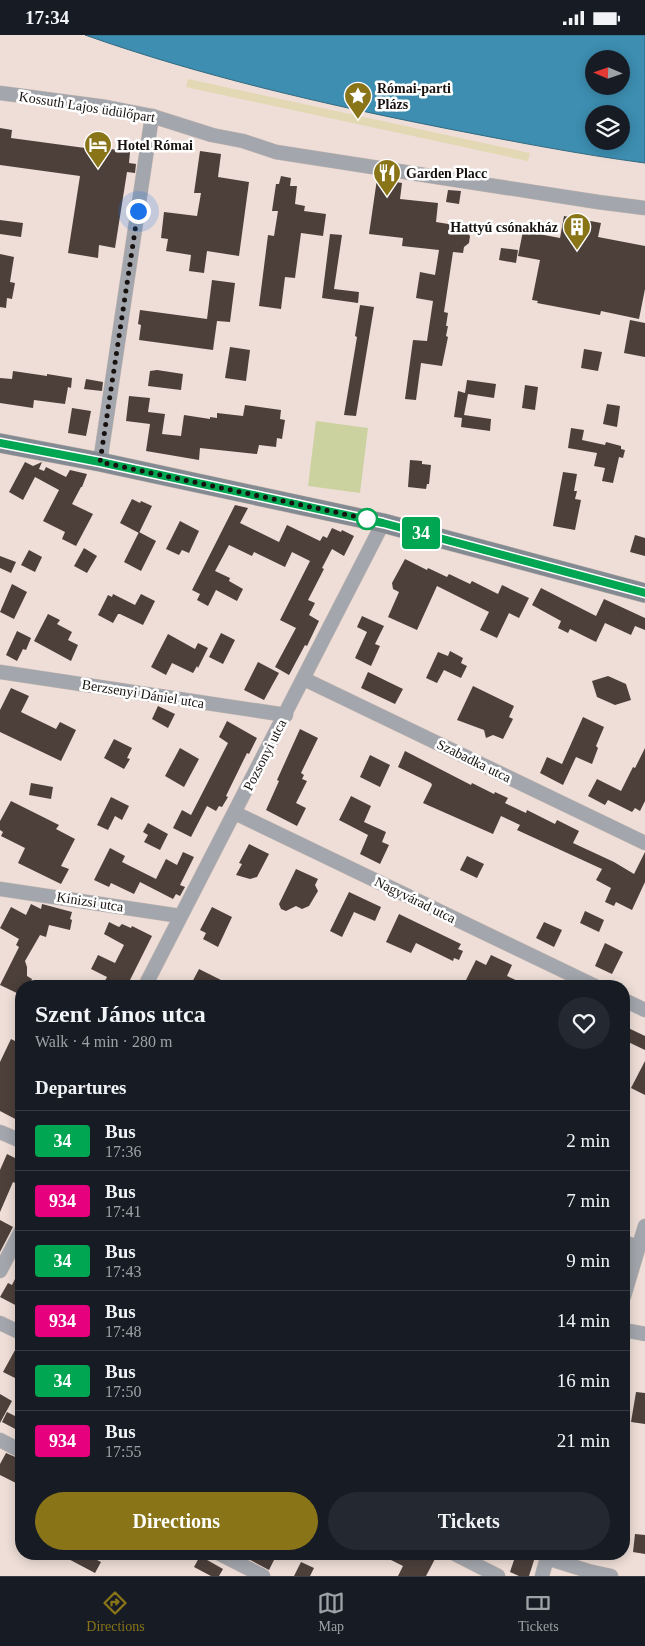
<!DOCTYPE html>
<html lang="en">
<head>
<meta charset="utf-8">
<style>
  :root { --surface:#171b24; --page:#242831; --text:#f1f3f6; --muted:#9ea1a6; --line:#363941; --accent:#897417 }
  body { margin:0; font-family:Georgia,serif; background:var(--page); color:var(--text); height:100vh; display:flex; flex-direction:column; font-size:19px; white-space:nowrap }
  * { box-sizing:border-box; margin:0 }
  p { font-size:16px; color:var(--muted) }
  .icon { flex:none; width:28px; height:28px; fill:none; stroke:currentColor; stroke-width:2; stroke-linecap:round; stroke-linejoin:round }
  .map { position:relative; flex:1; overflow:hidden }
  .drawer { position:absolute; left:15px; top:945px; width:615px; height:580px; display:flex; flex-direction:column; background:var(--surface); border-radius:20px; box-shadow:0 2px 12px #0003 }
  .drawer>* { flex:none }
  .badge { padding:0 10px; border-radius:4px; font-size:18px; line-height:32px }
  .needle { width:32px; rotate:272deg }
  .buttons { position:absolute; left:585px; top:15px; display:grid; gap:10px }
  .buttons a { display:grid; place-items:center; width:45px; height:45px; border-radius:50%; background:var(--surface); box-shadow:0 2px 12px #0003; font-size:25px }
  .you { position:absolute; width:25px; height:25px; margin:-12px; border:4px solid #fff; border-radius:50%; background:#1a73e8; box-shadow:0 0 0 8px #1a73e833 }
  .map>.badge { position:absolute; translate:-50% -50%; box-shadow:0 0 0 2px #fff }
  h2 { padding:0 20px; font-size:19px; line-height:45px }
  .round { display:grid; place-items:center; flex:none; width:52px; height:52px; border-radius:26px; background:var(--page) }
  .head { display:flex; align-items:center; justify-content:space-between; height:85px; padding:0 20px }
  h1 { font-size:24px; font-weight:600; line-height:38px }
  .primary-button { display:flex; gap:10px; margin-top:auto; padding:10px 20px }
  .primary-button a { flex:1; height:58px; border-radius:30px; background:var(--accent); color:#fff; font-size:20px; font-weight:600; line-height:58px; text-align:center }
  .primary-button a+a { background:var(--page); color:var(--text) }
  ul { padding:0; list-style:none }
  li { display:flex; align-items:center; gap:15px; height:60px; padding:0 20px; border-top:1px solid var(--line) }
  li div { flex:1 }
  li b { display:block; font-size:19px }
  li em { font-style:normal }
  li .badge { min-width:55px; font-weight:700; text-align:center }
  .status { display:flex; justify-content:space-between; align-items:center; height:35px; padding:0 25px; background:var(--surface); direction:ltr }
  .status svg { height:14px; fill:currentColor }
  .dock { display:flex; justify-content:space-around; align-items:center; height:70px; border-top:1px solid var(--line); background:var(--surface); font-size:14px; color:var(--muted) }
  .dock a { display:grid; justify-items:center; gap:2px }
  .dock .selected { color:var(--accent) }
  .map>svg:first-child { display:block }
  .green { fill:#ccd29f }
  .sand { fill:#e2d8b3 }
  .water { fill:#3d8eb1; stroke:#326981; fill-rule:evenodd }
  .building { fill:#4d403b }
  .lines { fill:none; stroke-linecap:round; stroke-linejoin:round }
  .street-casing { stroke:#c7b9b3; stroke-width:15 }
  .secondary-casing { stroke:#c7b9b3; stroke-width:20 }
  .street { stroke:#a3a6ac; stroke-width:14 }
  .secondary { stroke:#848a92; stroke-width:19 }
  .line-casing { stroke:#fff; stroke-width:11 }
  .line { stroke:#00a651; stroke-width:8 }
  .walk { stroke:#171210; stroke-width:5; stroke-dasharray:0 9 }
  .stop-dot { fill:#fff; stroke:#00a651; stroke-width:2.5 }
  .labels { text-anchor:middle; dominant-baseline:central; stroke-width:5; stroke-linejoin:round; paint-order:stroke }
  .poi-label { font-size:14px; font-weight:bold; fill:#171210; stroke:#fff; text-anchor:start }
  .street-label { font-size:14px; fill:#171210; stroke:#fff }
</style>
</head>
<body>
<div class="status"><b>17:34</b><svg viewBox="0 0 49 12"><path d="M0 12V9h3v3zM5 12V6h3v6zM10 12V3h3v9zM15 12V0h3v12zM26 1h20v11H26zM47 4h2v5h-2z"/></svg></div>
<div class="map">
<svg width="645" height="1541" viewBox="0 0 645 1541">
  <rect width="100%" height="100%" fill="#eeded7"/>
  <polygon class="green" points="316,386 368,393 360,458 308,451"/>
  <polygon class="sand" points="188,44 530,118 528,126 186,52"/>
  <path class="water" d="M85,0H645V128C577,119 511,106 444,93C323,69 201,41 85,0ZM594,24H621V51H594ZM594,79H621V106H594Z"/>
  <g class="building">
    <polygon points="0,93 12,95 11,103 85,113 85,110 130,117 129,128 136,129 135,138 127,137 115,213 99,210 98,223 68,218 80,141 0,130"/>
    <polygon points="200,116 221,119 218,142 249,147 239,221 207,216 204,238 189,236 191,220 166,216 168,204 161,203 164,177 197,181 201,158 194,158"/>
    <polygon points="281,141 291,143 290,151 297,151 295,169 305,171 304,176 326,179 323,201 301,198 295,243 285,242 281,274 259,271 268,200 274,201 278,176 272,176 276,149 279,149"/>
    <polygon points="377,144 402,148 400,164 438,168 436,187 467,192 466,196 470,201 469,208 464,212 463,218 453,217 444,277 448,278 446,291 448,291 446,301 448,302 442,331 421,328 416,365 405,364 413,305 427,306 433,266 416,263 420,237 435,240 439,215 402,211 403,203 369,199"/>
    <polygon points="448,155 461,156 459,169 446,167"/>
    <polygon points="564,181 601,188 598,202 645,211 645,254 639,284 601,276 600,280 537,268 538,266 532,265 540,225 518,221 523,196 560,203"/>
    <polygon points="0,185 23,188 21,202 0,199"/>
    <polygon points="330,199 342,200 334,254 359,257 358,268 322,263"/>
    <polygon points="501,213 518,215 516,228 499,225"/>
    <polygon points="0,219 14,222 10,247 15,248 12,264 7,263 6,273 0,272"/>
    <polygon points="212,245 235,248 230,287 217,286 213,315 139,305 141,290 138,289 140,275 207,284"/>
    <polygon points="360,270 374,272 356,381 344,380 357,302 355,301"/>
    <polygon points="630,285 645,288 645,322 624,318"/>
    <polygon points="230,312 250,315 246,346 225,343"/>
    <polygon points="584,314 602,317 598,336 581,333"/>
    <polygon points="157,335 183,339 181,355 148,351 150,336"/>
    <polygon points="13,336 47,341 47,339 72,343 71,353 68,352 65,369 34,365 33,373 0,368 0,343 12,344"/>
    <polygon points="86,344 103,347 102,356 84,354"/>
    <polygon points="467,345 496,349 494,363 468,359 464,380 491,384 490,396 461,392 462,383 454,382 458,356 465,358"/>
    <polygon points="525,350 538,352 535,375 522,373"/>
    <polygon points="129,361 150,363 148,377 165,379 162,399 181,401 184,380 210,384 210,382 217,383 217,378 243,381 245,370 281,375 280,384 285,385 282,404 277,403 276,412 259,410 257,419 200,413 199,425 146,416 150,389 126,386"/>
    <polygon points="607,369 620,371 617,392 603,389"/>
    <polygon points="72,373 91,376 86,401 68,398"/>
    <polygon points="571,393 584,395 582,405 605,410 606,407 621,411 621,414 625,415 623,423 619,422 613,448 602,446 605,433 594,431 597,418 568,413"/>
    <polygon points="410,425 422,426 422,429 431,430 429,449 427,449 426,454 408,452"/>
    <polygon points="25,427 33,431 42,427 39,434 44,436 46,432 66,442 70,435 87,439 82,452 81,452 72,469 93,479 76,511 62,504 65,497 43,486 59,455 35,442 23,465 9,457"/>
    <polygon points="563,437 577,439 574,456 577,456 575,464 581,465 575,495 553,491"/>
    <polygon points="132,464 140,468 141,466 152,471 139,498 120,488"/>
    <polygon points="235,470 248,473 240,488 279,507 287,490 320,506 323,501 327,503 332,493 341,497 342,495 354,501 344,521 332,514 322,533 324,534 308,565 315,568 309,580 319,586 307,611 305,610 289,640 275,632 296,593 280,585 310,526 292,517 285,532 254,517 252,521 229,510 215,536 230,543 229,546 243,554 237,566 216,555 208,571 197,565 200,559 192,555"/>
    <polygon points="180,486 199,496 189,518 182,515 179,520 166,514"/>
    <polygon points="139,497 156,506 141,536 124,527"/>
    <polygon points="635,500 645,503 645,521 630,517"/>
    <polygon points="84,513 97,521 87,538 74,531"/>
    <polygon points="29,515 42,522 35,537 21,530"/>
    <polygon points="0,521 16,527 11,538 0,533"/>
    <polygon points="405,524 427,535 428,533 447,542 449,539 470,549 472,546 498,559 502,550 529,563 519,583 509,578 497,603 480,595 489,577 437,551 417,595 388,582 399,557 393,554 392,548"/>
    <polygon points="12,549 27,557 14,584 0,577"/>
    <polygon points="541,553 596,581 604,564 645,583 645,595 635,591 631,600 605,588 596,607 570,594 568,598 558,593 561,586 532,570"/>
    <polygon points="113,559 135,570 141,559 155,566 143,590 120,579 118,579 113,588 98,580 108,560 112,562"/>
    <polygon points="48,579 60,585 57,589 72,597 68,605 78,610 71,626 34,606"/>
    <polygon points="362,581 384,591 375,609 380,611 371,631 355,623 367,597 357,592"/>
    <polygon points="17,596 31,603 26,615 23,614 17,626 6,620"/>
    <polygon points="221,598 235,605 223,629 209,622"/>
    <polygon points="168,599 195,614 198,608 208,613 198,633 197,631 193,638 172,628 166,640 151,632"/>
    <polygon points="450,616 463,623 461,628 467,631 461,643 444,635 437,648 426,643 438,617 448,621"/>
    <polygon points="258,627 279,638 264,665 244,655"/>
    <polygon points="368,637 403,654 395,669 361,653"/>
    <polygon points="608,641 626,649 631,665 615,670 597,662 592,646"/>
    <polygon points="473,651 514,671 509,682 513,684 503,704 493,700 486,703 484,695 457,685"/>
    <polygon points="11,653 29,661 21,677 56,694 60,687 76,695 61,726 0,697 0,675"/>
    <polygon points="158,671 175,679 168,693 152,684"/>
    <polygon points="583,682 604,692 596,711 598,713 592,729 576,722 563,750 540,738 547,722 562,729"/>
    <polygon points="227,686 257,703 249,719 247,718 226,761 228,762 222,772 219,771 216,776 207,771 191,802 173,793 182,775 191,780 228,708 219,702"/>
    <polygon points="300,694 318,703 301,738 304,740 302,744 307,746 296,768 306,773 297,791 266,775 279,746 277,745"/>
    <polygon points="114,704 132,713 127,723 130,724 124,734 104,723"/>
    <polygon points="180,713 199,724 184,752 165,741"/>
    <polygon points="645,713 645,766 640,776 635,773 632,777 608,765 605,770 588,761 597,744 621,756 633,732 635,733"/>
    <polygon points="405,716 471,750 472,748 494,759 495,757 508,763 505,768 526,778 527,775 555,789 557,785 579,796 573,808 614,827 634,839 645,817 645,847 632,875 616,867 614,871 605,867 611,853 596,845 602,834 517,795 520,790 501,781 493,799 423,768 432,750 431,748 398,732"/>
    <polygon points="370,720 390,730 380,752 360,742"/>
    <polygon points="31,748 53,752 51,764 29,760"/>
    <polygon points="351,761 371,771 364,787 386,797 382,807 389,810 380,829 360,819 368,800 339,785"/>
    <polygon points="111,762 129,771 122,785 115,781 108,795 97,790"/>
    <polygon points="11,766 59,790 56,794 75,804 61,831 69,834 61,849 18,828 25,813 1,801 3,797 0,795 0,786"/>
    <polygon points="148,788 168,799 160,815 144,807 148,800 143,797"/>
    <polygon points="249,809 269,819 257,842 250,844 236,840 242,829 239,828"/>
    <polygon points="110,813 125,821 122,827 156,844 166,824 177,830 183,817 194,822 180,850 185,852 180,861 176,859 173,864 140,847 134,859 111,848 109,852 94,845"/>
    <polygon points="467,821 484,829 477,843 460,835"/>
    <polygon points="296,834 318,844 315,850 318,856 309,871 302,874 296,871 286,876 281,874 279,869"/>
    <polygon points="349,857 381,872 375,886 354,877 342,902 330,896"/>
    <polygon points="31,869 41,874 42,869 72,877 70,884 72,885 70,895 49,890 46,902 40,900 25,926 27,932 27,941 32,944 29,951 21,951 21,960 0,950 19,912 16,910 19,904 0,893 11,872 26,880"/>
    <polygon points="212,872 232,882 218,912 203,904 206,898 200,895"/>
    <polygon points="585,876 604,885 599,897 580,888"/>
    <polygon points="399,879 461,909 458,914 463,916 459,925 454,923 453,926 416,908 411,918 386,907"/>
    <polygon points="109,887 119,892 122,889 131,893 132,891 152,901 127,951 114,951 105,946 107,942 91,934 98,920 115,928 124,910 104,899"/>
    <polygon points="544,887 562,895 554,912 536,903"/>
    <polygon points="605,908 623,917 612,939 595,931"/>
    <polygon points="491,920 512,930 507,941 529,951 463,951 476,925 486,930"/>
    <polygon points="199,934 233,951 190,951"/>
    <polygon points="624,991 645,1001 645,1015 624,1005"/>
    <polygon points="11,1004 21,1009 21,1065 17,1072 21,1074 21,1087 0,1076 0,1027"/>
    <polygon points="645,1026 645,1060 631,1053"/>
    <polygon points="7,1119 21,1126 21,1151 13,1147 0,1177 0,1135"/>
    <polygon points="0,1185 13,1192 0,1217"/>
    <polygon points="21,1232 21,1273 0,1262 8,1248 12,1250"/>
    <polygon points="20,1306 21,1307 21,1344 16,1341 15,1343 3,1337"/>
    <polygon points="636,1357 645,1358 645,1389 631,1387"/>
    <polygon points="0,1359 12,1366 0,1388"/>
    <polygon points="7,1377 21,1384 21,1397 2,1387"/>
    <polygon points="6,1418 20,1424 18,1429 21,1430 21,1437 16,1448 0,1440 0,1429"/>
    <polygon points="635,1499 645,1500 645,1519 633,1517"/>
    <polygon points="59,1519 97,1519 95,1524 101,1527 95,1538"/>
    <polygon points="239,1519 277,1519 269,1535"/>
    <polygon points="379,1519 429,1519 436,1522 426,1541 398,1541 403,1531"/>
    <polygon points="516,1519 536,1519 529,1541 519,1541 510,1537"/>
    <polygon points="200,1521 223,1534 219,1541 211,1541 194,1532"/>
    <polygon points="301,1527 314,1533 310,1541 294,1541"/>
  </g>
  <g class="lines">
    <defs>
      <g id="street">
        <polyline points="0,58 106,72 152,81 212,100 243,106 276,117 598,167 645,173"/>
        <polyline points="100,427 152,81"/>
        <polyline points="0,637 286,680"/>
        <polyline points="304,644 645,808"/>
        <polyline points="235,778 595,951"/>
        <polyline points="0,854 180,881"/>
        <polyline points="145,951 383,488"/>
        <polyline points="624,965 645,975"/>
        <polyline points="0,1097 21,1106"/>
        <polyline points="624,1207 638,1212"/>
        <polyline points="0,1236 21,1196"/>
        <polyline points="624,1261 645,1191"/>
        <polyline points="0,1288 21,1298"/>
        <polyline points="624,1295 645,1299"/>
        <polyline points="0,1405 21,1416"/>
        <polyline points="220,1519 263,1541"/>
        <polyline points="455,1519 498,1541"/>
        <polyline points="547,1523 588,1536 611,1541"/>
        <polyline points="542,1541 548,1519"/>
      </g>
      <polyline id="secondary" points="0,408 100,427 383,488 645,558"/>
    </defs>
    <use href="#street" class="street-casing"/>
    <use href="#secondary" class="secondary-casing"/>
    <use href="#street" class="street"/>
    <use href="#secondary" class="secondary"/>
  </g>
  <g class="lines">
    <defs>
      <polyline id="line" points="0,408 100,427 383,488 645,558"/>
    </defs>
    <use href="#line" class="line-casing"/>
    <use href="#line" class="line"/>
    <polyline class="walk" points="138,176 100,427 367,484"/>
  </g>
  <defs>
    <symbol id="sight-pin" viewBox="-11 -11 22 30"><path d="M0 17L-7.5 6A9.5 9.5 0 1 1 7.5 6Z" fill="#897417" stroke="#fff"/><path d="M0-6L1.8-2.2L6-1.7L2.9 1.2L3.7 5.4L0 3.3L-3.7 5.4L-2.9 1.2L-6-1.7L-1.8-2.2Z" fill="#fff"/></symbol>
    <symbol id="hotel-pin" viewBox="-11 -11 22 30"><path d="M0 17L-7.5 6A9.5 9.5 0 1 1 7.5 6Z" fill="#897417" stroke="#fff"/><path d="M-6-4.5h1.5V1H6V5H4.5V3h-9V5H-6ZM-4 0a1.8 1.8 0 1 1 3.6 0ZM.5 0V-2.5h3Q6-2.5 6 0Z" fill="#fff"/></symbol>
    <symbol id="restaurant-pin" viewBox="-11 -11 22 30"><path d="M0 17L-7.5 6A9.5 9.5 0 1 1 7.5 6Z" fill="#897417" stroke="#fff"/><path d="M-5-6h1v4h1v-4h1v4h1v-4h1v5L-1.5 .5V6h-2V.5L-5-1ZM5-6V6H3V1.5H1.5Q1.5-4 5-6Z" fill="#fff"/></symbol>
    <symbol id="building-pin" viewBox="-11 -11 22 30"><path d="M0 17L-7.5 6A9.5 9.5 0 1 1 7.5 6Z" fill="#897417" stroke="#fff"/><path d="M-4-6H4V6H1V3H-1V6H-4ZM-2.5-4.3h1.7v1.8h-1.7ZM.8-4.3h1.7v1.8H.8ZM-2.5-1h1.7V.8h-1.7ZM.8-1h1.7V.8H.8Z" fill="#fff"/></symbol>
  </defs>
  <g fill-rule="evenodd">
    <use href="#sight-pin" x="342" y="45" width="32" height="43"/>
    <use href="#hotel-pin" x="82" y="94" width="32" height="43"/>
    <use href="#restaurant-pin" x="371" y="122" width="32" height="43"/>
    <use href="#building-pin" x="561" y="176" width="32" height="43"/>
  </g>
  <circle class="stop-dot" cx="367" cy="484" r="10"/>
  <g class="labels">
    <g class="poi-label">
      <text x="377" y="53">Római-parti<tspan x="377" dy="16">Plázs</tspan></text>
      <text x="117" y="110">Hotel Római</text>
      <text x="406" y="138">Garden Placc</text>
      <text x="558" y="192" text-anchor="end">Hattyú csónakház</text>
    </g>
    <g class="street-label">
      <text transform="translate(87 72) rotate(9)">Kossuth Lajos üdülőpart</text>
      <text transform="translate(143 659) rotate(9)">Berzsenyi Dániel utca</text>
      <text transform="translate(265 720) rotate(-63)">Pozsonyi utca</text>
      <text transform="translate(474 726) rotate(26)">Szabadka utca</text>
      <text transform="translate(415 865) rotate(26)">Nagyvárad utca</text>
      <text transform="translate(90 867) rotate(9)">Kinizsi utca</text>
    </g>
  </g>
</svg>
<div class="buttons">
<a><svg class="needle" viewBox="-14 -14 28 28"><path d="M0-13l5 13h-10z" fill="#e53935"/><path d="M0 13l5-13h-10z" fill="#9ea1a6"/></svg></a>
<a><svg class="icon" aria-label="layers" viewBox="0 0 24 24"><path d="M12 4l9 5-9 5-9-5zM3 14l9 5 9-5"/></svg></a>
</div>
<div class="you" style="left:138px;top:176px"></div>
<b class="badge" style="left:421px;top:498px;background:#00a651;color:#fff">34</b>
<section class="drawer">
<div class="head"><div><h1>Szent János utca</h1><p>Walk · 4 min · 280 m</p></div><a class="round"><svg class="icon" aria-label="heart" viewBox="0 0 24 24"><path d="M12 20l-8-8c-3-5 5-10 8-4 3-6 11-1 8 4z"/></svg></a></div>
<h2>Departures</h2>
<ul>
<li><span class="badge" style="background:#00a651;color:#fff">34</span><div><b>Bus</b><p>17:36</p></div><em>2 min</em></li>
<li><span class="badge" style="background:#e6007e;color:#fff">934</span><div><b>Bus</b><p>17:41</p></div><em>7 min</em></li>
<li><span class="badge" style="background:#00a651;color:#fff">34</span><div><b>Bus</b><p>17:43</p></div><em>9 min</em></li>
<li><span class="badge" style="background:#e6007e;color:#fff">934</span><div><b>Bus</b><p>17:48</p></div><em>14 min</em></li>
<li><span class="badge" style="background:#00a651;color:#fff">34</span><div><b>Bus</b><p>17:50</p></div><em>16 min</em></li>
<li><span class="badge" style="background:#e6007e;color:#fff">934</span><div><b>Bus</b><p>17:55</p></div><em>21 min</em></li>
</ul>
<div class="primary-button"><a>Directions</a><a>Tickets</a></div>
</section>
</div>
<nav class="dock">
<a class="selected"><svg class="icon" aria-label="directions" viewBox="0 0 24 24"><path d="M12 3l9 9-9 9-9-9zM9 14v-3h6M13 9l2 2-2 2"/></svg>Directions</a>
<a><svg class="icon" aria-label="map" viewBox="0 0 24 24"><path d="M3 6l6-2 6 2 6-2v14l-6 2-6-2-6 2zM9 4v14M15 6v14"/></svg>Map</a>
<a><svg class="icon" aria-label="tickets" viewBox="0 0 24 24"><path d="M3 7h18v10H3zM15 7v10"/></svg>Tickets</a>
</nav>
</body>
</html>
